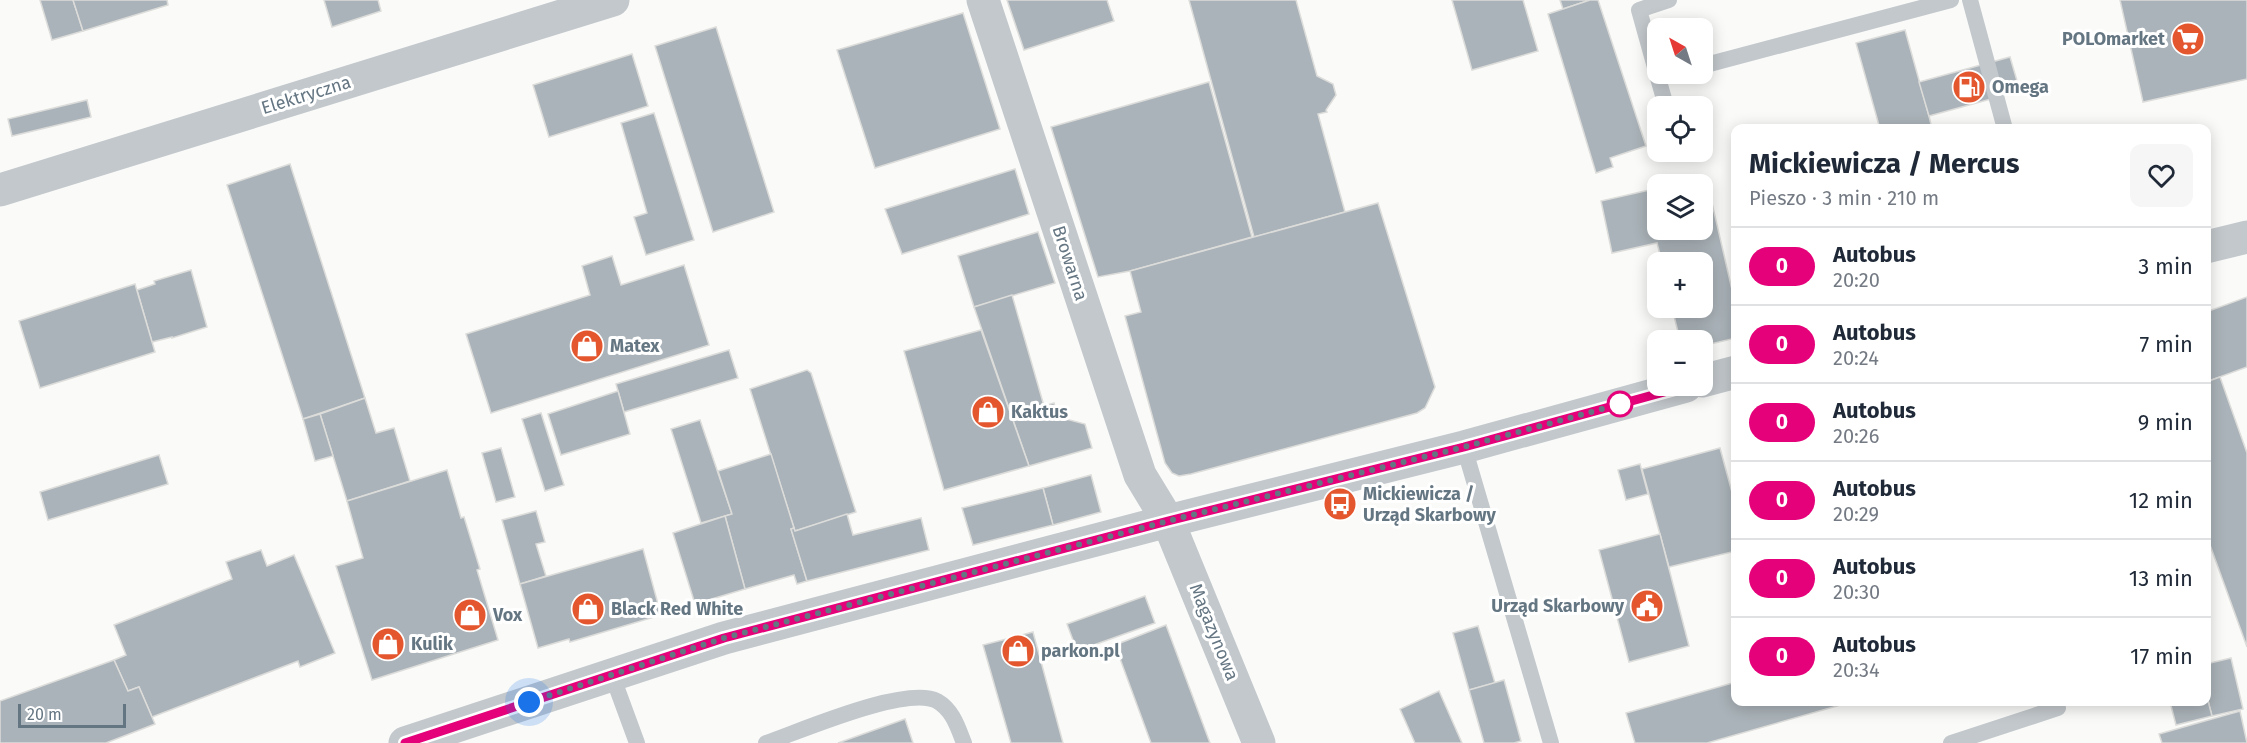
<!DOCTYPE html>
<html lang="pl">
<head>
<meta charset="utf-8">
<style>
  :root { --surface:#fff; --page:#f6f6f7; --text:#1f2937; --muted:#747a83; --line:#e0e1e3 }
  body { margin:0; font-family:"Fira Sans",sans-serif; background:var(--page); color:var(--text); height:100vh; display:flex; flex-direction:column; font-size:22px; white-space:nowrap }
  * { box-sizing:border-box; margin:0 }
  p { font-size:20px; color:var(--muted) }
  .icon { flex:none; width:33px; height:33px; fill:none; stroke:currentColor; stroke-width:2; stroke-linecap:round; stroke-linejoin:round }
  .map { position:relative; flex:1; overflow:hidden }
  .details { position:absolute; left:1731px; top:124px; width:480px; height:582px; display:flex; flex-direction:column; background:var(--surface); border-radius:12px; box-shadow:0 3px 15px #0003 }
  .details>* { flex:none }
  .badge { padding:0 12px; border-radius:20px; font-size:21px; line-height:39px }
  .needle { width:39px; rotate:321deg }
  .fabs { position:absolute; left:1647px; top:18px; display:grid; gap:12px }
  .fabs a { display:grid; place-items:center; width:66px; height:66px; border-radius:12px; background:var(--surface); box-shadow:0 3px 15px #0003; font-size:30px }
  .scale { position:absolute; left:18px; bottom:15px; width:108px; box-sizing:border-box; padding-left:6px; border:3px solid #657683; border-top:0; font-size:16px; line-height:21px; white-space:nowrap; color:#657683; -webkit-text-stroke:4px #fff; paint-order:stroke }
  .you { position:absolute; width:30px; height:30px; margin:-15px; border:4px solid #fff; border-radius:50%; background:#1a73e8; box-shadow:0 0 0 9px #1a73e833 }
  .map>.badge { position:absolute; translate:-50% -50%; box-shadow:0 0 0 3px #fff }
  .round { display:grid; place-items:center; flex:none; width:63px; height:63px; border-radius:12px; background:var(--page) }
  .head { display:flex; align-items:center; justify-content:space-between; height:102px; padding:0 18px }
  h1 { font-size:28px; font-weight:700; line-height:45px }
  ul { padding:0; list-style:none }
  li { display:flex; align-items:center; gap:18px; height:78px; padding:0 18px; border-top:2px solid var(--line) }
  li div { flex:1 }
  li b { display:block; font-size:22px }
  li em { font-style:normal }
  li .badge { min-width:66px; font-weight:700; text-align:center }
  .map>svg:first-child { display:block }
  .building { fill:#aab3b9; stroke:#dcdcda; stroke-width:1.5 }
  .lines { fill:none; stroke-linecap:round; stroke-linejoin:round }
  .service { stroke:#c3c8cc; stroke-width:16 }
  .minor { stroke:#c3c8cc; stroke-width:33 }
  .line-casing { stroke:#fff; stroke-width:14 }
  .line { stroke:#e5017a; stroke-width:9 }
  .walk { stroke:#657683; stroke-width:6; stroke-dasharray:0 10.8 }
  .stop-dot { fill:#fff; stroke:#e5017a; stroke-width:3 }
  .labels { text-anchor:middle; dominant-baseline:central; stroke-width:6; stroke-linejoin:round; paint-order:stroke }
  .poi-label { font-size:18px; font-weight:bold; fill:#657683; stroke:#fff; text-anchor:start }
  .street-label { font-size:18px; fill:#657683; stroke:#fff }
</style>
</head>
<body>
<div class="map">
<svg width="2247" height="743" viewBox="0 0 2247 743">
  <rect width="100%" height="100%" fill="#fafaf8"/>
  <g class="building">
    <polygon points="40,0 73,0 83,31 52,40"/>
    <polygon points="73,0 167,0 168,5 83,31"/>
    <polygon points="324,0 378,0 381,11 332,27"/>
    <polygon points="1007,0 1107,0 1114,21 1024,50"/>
    <polygon points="1189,0 1296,0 1317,76 1333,84 1336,95 1326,110 1327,112 1318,114 1345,212 1254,237"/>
    <polygon points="1452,0 1523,0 1538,51 1472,70"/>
    <polygon points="1560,0 1590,0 1563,9"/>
    <polygon points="1590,0 1598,0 1646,146 1610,158 1613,167 1596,173 1548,14"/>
    <polygon points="2120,0 2247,0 2247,79 2143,102"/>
    <polygon points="963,13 1000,129 875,168 837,50"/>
    <polygon points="716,27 774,212 713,232 655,46"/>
    <polygon points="1905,30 1929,116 1932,129 1880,129 1856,43"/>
    <polygon points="632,54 648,106 549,137 533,85"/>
    <polygon points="2010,57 2020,91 1929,116 1919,82"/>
    <polygon points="1209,82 1252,237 1130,271 1098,277 1051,127"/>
    <polygon points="87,100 91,117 12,136 8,119"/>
    <polygon points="654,113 694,240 646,255 634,217 647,213 621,123"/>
    <polygon points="290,164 365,398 303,419 227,185"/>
    <polygon points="1015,169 1029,214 902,254 885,209"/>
    <polygon points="1706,177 1736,307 1736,338 1702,346 1702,340 1680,340 1672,308 1702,308 1702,262 1662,262 1657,243 1612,253 1601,201 1658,188 1658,230 1702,230 1702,184 1673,184"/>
    <polygon points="1378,203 1435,387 1425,408 1417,413 1191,474 1179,476 1172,473 1165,463 1125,316 1141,312 1130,271"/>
    <polygon points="1038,232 1055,283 974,307 958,256"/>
    <polygon points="612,256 621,285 684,265 709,345 491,413 466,334 590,295 582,266"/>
    <polygon points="191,270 207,327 172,338 172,337 152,342 137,290 155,284 154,281"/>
    <polygon points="135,284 155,352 40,388 19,321"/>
    <polygon points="1012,295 1044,406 1054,403 1058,417 1085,424 1092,448 1029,466 974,307"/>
    <polygon points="2247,297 2247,367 2206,382 2206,312"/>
    <polygon points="981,330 1029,466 944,490 904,351"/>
    <polygon points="729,350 738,378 624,412 616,384"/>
    <polygon points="807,370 811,373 856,512 795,531 750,389"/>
    <polygon points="2220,377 2247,453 2247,647 2206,534 2206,382"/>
    <polygon points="618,391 630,434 561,455 548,414"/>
    <polygon points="365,398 376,433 394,428 410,481 347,501 320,414"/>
    <polygon points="541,413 564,485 545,491 522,419"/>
    <polygon points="320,414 333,456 315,461 303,419"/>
    <polygon points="700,420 732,514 701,523 671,429"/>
    <polygon points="501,448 515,497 496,502 482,453"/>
    <polygon points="1720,448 1736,507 1736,551 1669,567 1642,469"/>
    <polygon points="771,454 794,528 791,529 807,581 797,584 794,575 745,589 725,516 732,514 718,471"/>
    <polygon points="159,455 168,484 48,520 40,492"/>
    <polygon points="1640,464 1648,494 1626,500 1618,470"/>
    <polygon points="447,470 461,518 464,517 480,569 477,570 498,640 372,680 336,566 363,558 347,501"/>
    <polygon points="1091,475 1101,512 1053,525 1043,488"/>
    <polygon points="1043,488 1053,525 973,545 962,508"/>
    <polygon points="536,511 545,542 536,544 546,576 520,584 502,520"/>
    <polygon points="847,514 853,535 921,518 929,550 807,581 791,529 794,528 795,531"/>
    <polygon points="725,516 745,589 695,604 673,533"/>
    <polygon points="1660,534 1689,646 1629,662 1599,550"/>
    <polygon points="643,549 661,615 570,642 569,639 538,648 520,584"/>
    <polygon points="261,550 267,566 294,555 335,653 300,667 298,661 152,717 139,687 128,691 114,660 126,655 114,625 232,579 226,562"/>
    <polygon points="1145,596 1155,623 1077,651 1067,624"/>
    <polygon points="1166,625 1210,743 1151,743 1115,645"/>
    <polygon points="1478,626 1495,683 1469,690 1453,633"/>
    <polygon points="1033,632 1063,743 1011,743 983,645"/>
    <polygon points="2231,658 2243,709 2212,716 2206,693 2206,664"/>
    <polygon points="114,660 128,691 139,687 155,724 106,743 0,743 0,701"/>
    <polygon points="1504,680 1521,741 1514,743 1484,743 1469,690"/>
    <polygon points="1736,682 1736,702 1851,702 1707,743 1635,743 1626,713"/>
    <polygon points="1439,691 1462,743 1415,743 1400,709"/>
    <polygon points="2206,693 2212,716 2176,725 2170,702 2206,702"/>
    <polygon points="2240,711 2247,743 2162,743 2159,734"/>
    <polygon points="905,719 913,743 838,743"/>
  </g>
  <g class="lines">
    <g class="service">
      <polyline points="1970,0 2005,129"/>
      <polyline points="1702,66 1951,0"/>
      <polyline points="1658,78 1639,10 1669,0"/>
      <polyline points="1666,106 1658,78 1676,74"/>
      <polyline points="1464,447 1551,743"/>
      <polyline points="612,675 637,743"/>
      <path d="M766,743C801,731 906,685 937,701C953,710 958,728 964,743"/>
      <polyline points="1951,743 2058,708"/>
    </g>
    <g class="minor">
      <polyline points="983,0 1140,475 1168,521 1259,743"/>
      <polyline points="0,190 613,0"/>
      <polyline points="2206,247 2247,237"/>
      <polyline points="1702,381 1736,372"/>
      <polyline points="405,743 724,638 1168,521 1464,447 1686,386"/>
    </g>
  </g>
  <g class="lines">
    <defs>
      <polyline id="line" points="405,743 724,638 1168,521 1464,447 1686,386"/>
    </defs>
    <use href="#line" class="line-casing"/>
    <use href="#line" class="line"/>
    <polyline class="walk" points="529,702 724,638 1168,521 1464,447 1620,404"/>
  </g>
  <defs>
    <symbol id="supermarket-disc" viewBox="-11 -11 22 22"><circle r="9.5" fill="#e4572e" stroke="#fff"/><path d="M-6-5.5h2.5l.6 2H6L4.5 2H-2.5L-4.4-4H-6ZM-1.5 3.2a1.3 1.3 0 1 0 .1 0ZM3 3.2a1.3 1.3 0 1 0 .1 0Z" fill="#fff"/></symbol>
    <symbol id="fuel-disc" viewBox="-11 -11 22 22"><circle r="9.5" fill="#e4572e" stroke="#fff"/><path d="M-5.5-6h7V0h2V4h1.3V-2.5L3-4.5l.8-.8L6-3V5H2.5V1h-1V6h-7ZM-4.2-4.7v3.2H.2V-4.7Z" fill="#fff"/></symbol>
    <symbol id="shop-disc" viewBox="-11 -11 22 22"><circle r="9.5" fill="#e4572e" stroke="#fff"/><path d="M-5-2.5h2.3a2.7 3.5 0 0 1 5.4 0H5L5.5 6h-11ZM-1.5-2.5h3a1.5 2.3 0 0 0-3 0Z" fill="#fff"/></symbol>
    <symbol id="bus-disc" viewBox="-11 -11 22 22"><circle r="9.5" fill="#e4572e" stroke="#fff"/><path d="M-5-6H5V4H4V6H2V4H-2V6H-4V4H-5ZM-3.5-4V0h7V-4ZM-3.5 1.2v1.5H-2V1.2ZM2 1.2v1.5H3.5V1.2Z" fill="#fff"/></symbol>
    <symbol id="civic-disc" viewBox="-11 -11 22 22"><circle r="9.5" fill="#e4572e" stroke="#fff"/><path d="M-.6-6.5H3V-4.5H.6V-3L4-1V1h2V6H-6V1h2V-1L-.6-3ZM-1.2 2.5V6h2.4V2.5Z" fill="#fff"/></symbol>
  </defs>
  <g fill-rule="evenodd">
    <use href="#supermarket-disc" x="2169" y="20" width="38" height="38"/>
    <use href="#fuel-disc" x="1950" y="68" width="38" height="38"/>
    <use href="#shop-disc" x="568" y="327" width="38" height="38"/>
    <use href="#shop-disc" x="969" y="393" width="38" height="38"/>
    <use href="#bus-disc" x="1321" y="485" width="38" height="38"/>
    <use href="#civic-disc" x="1628" y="587" width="38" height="38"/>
    <use href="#shop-disc" x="569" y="590" width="38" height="38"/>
    <use href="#shop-disc" x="451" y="596" width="38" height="38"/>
    <use href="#shop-disc" x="369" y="625" width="38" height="38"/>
    <use href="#shop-disc" x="999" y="632" width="38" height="38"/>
  </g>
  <circle class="stop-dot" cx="1620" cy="404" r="12"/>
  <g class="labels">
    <g class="poi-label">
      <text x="2165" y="39" text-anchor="end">POLOmarket</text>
      <text x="1992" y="87">Omega</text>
      <text x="610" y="346">Matex</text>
      <text x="1011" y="412">Kaktus</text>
      <text x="1363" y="494">Mickiewicza /<tspan x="1363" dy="21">Urząd Skarbowy</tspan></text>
      <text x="1624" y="606" text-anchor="end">Urząd Skarbowy</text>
      <text x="611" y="609">Black Red White</text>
      <text x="493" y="615">Vox</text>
      <text x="411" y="644">Kulik</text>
      <text x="1041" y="651">parkon.pl</text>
    </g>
    <g class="street-label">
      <text transform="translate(306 95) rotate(-17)">Elektryczna</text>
      <text transform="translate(1070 263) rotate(72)">Browarna</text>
      <text transform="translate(1214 632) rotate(68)">Magazynowa</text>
    </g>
  </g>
</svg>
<div class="fabs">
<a><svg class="needle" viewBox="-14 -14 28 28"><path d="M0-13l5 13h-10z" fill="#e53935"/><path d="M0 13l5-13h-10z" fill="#747a83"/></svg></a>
<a><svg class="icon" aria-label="locate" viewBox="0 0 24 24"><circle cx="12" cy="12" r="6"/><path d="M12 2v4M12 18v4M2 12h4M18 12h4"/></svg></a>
<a><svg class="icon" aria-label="layers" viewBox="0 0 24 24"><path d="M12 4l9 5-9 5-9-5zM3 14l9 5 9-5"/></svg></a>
<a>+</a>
<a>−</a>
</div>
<div class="scale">20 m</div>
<div class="you" style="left:529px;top:702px"></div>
<section class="details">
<div class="head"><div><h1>Mickiewicza / Mercus</h1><p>Pieszo · 3 min · 210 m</p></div><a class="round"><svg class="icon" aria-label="heart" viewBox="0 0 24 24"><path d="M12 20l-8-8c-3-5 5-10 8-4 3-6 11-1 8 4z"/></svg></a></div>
<ul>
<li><span class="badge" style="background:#e5017a;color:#fff">0</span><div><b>Autobus</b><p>20:20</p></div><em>3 min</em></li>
<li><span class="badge" style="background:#e5017a;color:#fff">0</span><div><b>Autobus</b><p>20:24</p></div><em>7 min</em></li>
<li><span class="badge" style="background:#e5017a;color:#fff">0</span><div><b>Autobus</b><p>20:26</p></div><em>9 min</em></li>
<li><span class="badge" style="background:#e5017a;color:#fff">0</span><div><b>Autobus</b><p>20:29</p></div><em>12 min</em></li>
<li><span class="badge" style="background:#e5017a;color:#fff">0</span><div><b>Autobus</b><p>20:30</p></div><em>13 min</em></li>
<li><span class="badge" style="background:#e5017a;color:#fff">0</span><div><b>Autobus</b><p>20:34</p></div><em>17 min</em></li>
</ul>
</section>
</div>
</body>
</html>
